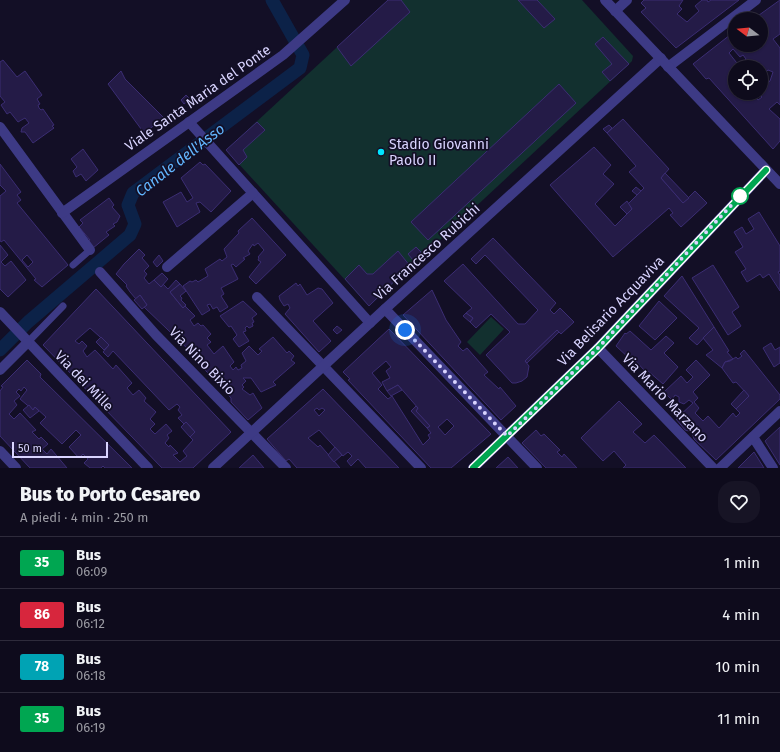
<!DOCTYPE html>
<html lang="it">
<head>
<meta charset="utf-8">
<style>
  :root { --surface:#0e0b1c; --page:#171425; --text:#f1f3f6; --muted:#9b9ba3; --line:#2e2b3b }
  body { margin:0; font-family:"Fira Sans",sans-serif; background:var(--page); color:var(--text); height:100vh; display:flex; flex-direction:column; font-size:15px; white-space:nowrap }
  * { box-sizing:border-box; margin:0 }
  p { font-size:13px; color:var(--muted) }
  .icon { flex:none; width:22px; height:22px; fill:none; stroke:currentColor; stroke-width:2; stroke-linecap:round; stroke-linejoin:round }
  .map { position:relative; height:468px; overflow:hidden }
  .side { display:flex; flex-direction:column; background:var(--surface); flex:1 }
  .side>* { flex:none }
  .badge { padding:0 8px; border-radius:3px; font-size:14px; line-height:26px }
  .needle { width:26px; rotate:286deg }
  .controls { position:absolute; left:728px; top:12px; display:grid; gap:8px }
  .controls a { display:grid; place-items:center; width:40px; height:40px; border-radius:50%; background:var(--surface); box-shadow:0 1px 3px #0004,0 0 0 1px var(--line); font-size:20px }
  .scale { position:absolute; left:12px; bottom:10px; width:96px; box-sizing:border-box; padding-left:4px; border:2px solid #d9d4ff; border-top:0; font-size:11px; line-height:14px; white-space:nowrap; color:#d9d4ff; -webkit-text-stroke:3px #130f26; paint-order:stroke }
  .you { position:absolute; width:20px; height:20px; margin:-10px; border:3px solid #fff; border-radius:50%; background:#1a73e8; box-shadow:0 0 0 6px #1a73e833 }
  .map>.badge { position:absolute; translate:-50% -50%; box-shadow:0 0 0 2px #fff }
  .round { display:grid; place-items:center; flex:none; width:42px; height:42px; border-radius:16px; background:var(--page) }
  .headline { display:flex; align-items:center; justify-content:space-between; height:68px; padding:0 20px }
  h1 { font-size:19px; font-weight:800; line-height:30px }
  ul { padding:0; list-style:none }
  li { display:flex; align-items:center; gap:12px; height:52px; padding:0 20px; border-top:1px solid var(--line) }
  li div { flex:1 }
  li b { display:block; font-size:15px }
  li em { font-style:normal }
  li .badge { min-width:44px; font-weight:700; text-align:center }
  .map>svg:first-child { display:block }
  .green { fill:#12302f }
  .lines { fill:none; stroke-linecap:round; stroke-linejoin:round }
  .canal { stroke:#0c2248; stroke-width:13 }
  .building { fill:#241b47; stroke:#3b2d73; fill-rule:evenodd }
  .service { stroke:#3d3a85; stroke-width:7 }
  .minor { stroke:#3d3a85; stroke-width:10 }
  .tertiary { stroke:#3d3a85; stroke-width:10 }
  .line-casing { stroke:#fff; stroke-width:9 }
  .line { stroke:#00a651; stroke-width:6 }
  .walk { stroke:#d9d4ff; stroke-width:4; stroke-dasharray:0 7.2 }
  .poi-dot { fill:#00e5ff; stroke:#130f26; stroke-width:1.5 }
  .stop-dot { fill:#fff; stroke:#00a651; stroke-width:2 }
  .labels { text-anchor:middle; dominant-baseline:central; stroke-width:3.5; stroke-linejoin:round; paint-order:stroke }
  .street-label { font-size:14px; fill:#d9d4ff; stroke:#130f26 }
  .poi-label { font-size:14px; fill:#d9d4ff; stroke:#130f26; text-anchor:start }
  .water-label { font-size:15px; font-style:italic; fill:#62b6ff; stroke:#130f26 }
</style>
</head>
<body>
<div class="map">
<svg width="780" height="468" viewBox="0 0 780 468">
  <rect width="100%" height="100%" fill="#130f26"/>
  <g class="green">
    <polygon points="388,0 582,0 633,56 632,61 629,64 369,306 226,150"/>
    <polygon points="491,317 504,329 480,355 467,342"/>
  </g>
  <g class="lines">
    <polyline class="canal" points="0,350 28,322 130,235 135,224 128,205 133,193 300,68 303,55 272,0"/>
  </g>
  <g class="building">
    <polygon points="388,0 401,0 410,12 351,66 337,47"/>
    <polygon points="518,0 537,0 555,19 544,28"/>
    <polygon points="644,0 683,0 679,6 682,9 677,14 687,22 699,11 695,6 702,0 707,0 708,2 711,0 739,0 676,48 641,12 646,8 641,3"/>
    <path d="M780,0V34L773,39L780,48V105L777,102L769,109L780,119V141L773,149L709,78L706,79L693,64L735,31V45H761V19H750L753,16L755,18ZM733,49L740,57L743,55L746,59L743,62L748,67H761V76L768,70L773,72L770,81L767,83L761,79V93H758L762,97L758,100L754,95L757,93H735V67H740L729,53Z"/>
    <polygon points="603,37 629,64 610,81 602,72 612,64 595,44"/>
    <polygon points="3,60 17,77 25,71 42,95 37,99 40,104 38,105 39,108 41,110 43,109 54,125 52,126 54,128 33,143 25,132 21,132 22,128 29,123 25,118 18,122 10,112 7,114 1,105 5,102 0,96 0,62"/>
    <polygon points="121,71 125,79 164,118 144,133 108,84"/>
    <polygon points="559,84 576,103 428,240 411,222"/>
    <polygon points="186,95 190,99 184,104 181,100"/>
    <polygon points="623,119 669,169 661,178 683,203 695,191 707,203 681,227 670,215 673,213 669,208 613,257 550,185 594,147 611,165 603,174 614,184 595,204 615,226 632,209 628,204 644,188 629,172 636,166 607,133"/>
    <polygon points="257,122 265,130 243,150 247,157 239,165 226,150"/>
    <polygon points="609,125 612,128 607,133 603,129"/>
    <polygon points="83,149 98,170 86,181 81,174 76,177 73,171 77,167 71,159"/>
    <polygon points="200,162 203,165 205,164 231,191 211,212 200,202 196,203 200,212 177,227 163,202 181,192 187,202 193,198 181,178"/>
    <path d="M0,164L21,192L17,195L21,200L17,203L68,265L42,287L34,280L36,279L4,240L1,242L0,240V196L6,191L0,185ZM27,255L33,262L28,267L22,260Z"/>
    <polygon points="665,173 689,198 683,203 661,178"/>
    <polygon points="636,187 641,191 637,195 632,191"/>
    <polygon points="109,198 114,205 112,207 120,216 117,222 113,224 115,226 106,232 109,235 93,248 88,241 90,240 79,227 83,223 80,220"/>
    <polygon points="627,201 632,209 627,214 620,207"/>
    <polygon points="759,212 780,246 780,271 778,272 780,275 780,291 769,274 763,278 760,274 747,282 741,272 746,269 735,252 743,247 734,232 742,227 746,234 754,229 748,219"/>
    <polygon points="252,218 286,255 256,284 249,277 261,262 258,260 259,258 258,257 264,250 258,243 254,246 253,244 248,251 250,254 243,258 245,259 236,267 233,264 231,265 238,279 221,288 224,294 221,296 228,307 220,312 217,307 213,309 210,304 207,305 210,310 202,315 183,286 190,281 192,282 196,280 198,282 208,276 205,269 220,259 222,261 227,257 224,249 239,233 238,231"/>
    <polygon points="493,238 556,303 550,310 554,314 560,308 574,322 561,334 557,330 525,361 529,366 527,377 522,381 516,383 512,383 486,355 510,332 491,314 476,328 470,322 473,318 466,313 472,308 444,281 463,264 518,324 525,324 538,310 485,255 476,264 471,259"/>
    <polygon points="0,245 8,255 1,262 5,266 11,261 26,280 8,297 0,289"/>
    <polygon points="416,247 421,252 413,260 408,254"/>
    <polygon points="139,249 145,255 142,258 149,266 144,271 147,274 144,278 149,284 154,280 161,287 163,284 168,289 176,280 180,284 170,292 183,308 185,306 195,316 190,320 194,326 198,323 201,326 203,325 211,334 207,338 211,342 207,345 214,354 223,346 234,362 230,366 233,370 236,367 238,370 242,368 241,365 246,361 242,353 249,346 258,355 262,351 259,349 273,337 287,353 289,351 294,356 291,360 295,363 273,382 276,385 261,392 251,378 243,378 246,381 242,385 244,387 242,389 250,395 253,393 262,408 248,420 231,402 231,398 219,384 188,353 190,351 144,307 147,305 140,295 136,299 130,292 126,286 127,285 116,274 124,264"/>
    <polygon points="398,251 410,266 369,306 345,279 359,265 367,274 373,274"/>
    <polygon points="159,255 163,261 157,267 153,262"/>
    <polygon points="713,265 739,307 732,312 741,326 728,335 692,278"/>
    <polygon points="162,273 168,279 161,287 154,280"/>
    <polygon points="682,276 714,327 697,345 689,338 699,328 664,296"/>
    <polygon points="296,283 298,286 300,284 307,295 318,288 322,289 333,303 313,321 331,341 319,352 285,314 290,308 288,304 284,306 280,300 279,296"/>
    <polygon points="180,284 186,291 180,296 182,298 181,300 186,305 183,308 170,292"/>
    <path d="M96,289L231,432L193,468H162L43,345ZM90,328L109,345L103,352L108,357L113,351L169,410L177,404L180,407L178,410L182,415L178,418L184,424L186,422L195,432L190,437L193,440L183,451L187,456L180,462L173,455L178,453L170,445L169,447L165,443L169,438L167,435L172,431L166,424L155,434L150,429L155,424L150,419L156,412L144,401L146,398L139,390L133,395L127,388L132,383L116,365L113,369L95,350L87,357L83,351L87,346L82,341L79,344L75,341Z"/>
    <polygon points="432,290 446,320 461,342 458,346 463,351 467,348 488,372 484,375 499,389 500,387 516,406 501,420 403,315"/>
    <polygon points="140,295 147,305 142,309 134,300"/>
    <polygon points="243,301 257,314 252,318 254,322 252,323 253,326 249,328 247,326 245,328 246,331 243,332 249,341 239,347 233,339 237,335 231,326 229,327 220,316"/>
    <polygon points="659,301 677,318 655,340 639,326"/>
    <polygon points="466,313 473,318 470,322 463,316"/>
    <polygon points="337,326 342,330 337,334 333,330"/>
    <polygon points="714,327 729,351 727,352 733,359 725,362 722,368 706,355 713,350 703,338"/>
    <path d="M389,329L491,434L451,468H431L348,380L350,379L343,372ZM386,361L391,367L386,371L390,378L382,382L387,391L398,385L418,408L416,411L430,426L427,428L431,433L428,435L430,438L423,445L392,396L388,399L378,389L382,385L372,373ZM447,419L454,426L445,435L438,427Z"/>
    <polygon points="557,330 559,332 527,363 525,361"/>
    <polygon points="630,331 651,350 666,336 674,343 664,353 678,367 663,384 648,371 644,370 632,357 630,359 616,346 625,333 626,334"/>
    <polygon points="101,337 109,345 104,350 96,342"/>
    <polygon points="771,343 775,350 780,347 780,363 774,367 763,348"/>
    <polygon points="744,350 780,395 780,399 716,460 694,439 692,432 685,430 676,419 693,403 689,400 684,404 679,402 679,397 675,395 672,400 664,392 681,376 687,383 693,377 686,370 696,360 710,375 693,392 698,398 694,402 699,408 695,413 703,421 708,416 719,428 733,413 736,417 740,413 736,409 749,396 736,382 733,383 722,368 725,362 730,361 736,357 738,359 742,356 740,354"/>
    <polygon points="27,360 41,374 40,377 132,468 105,468 103,466 101,468 90,468 84,463 88,459 83,454 79,458 69,447 81,435 76,430 62,444 40,423 46,417 35,407 33,410 20,399 27,390 24,387 21,391 19,389 16,392 20,396 14,401 17,405 9,414 14,419 20,413 36,430 32,432 39,439 41,437 48,444 42,449 47,454 51,449 67,468 30,468 0,436 0,391 3,387 1,386"/>
    <polygon points="398,385 402,390 391,396 387,391"/>
    <path d="M323,389L399,468H366L358,459L351,466L347,461L352,456L348,452L343,456L319,430L308,438L318,447L320,445L340,468H297L289,459L286,461L267,439ZM317,408L319,410L322,408L325,410L319,416L314,410Z"/>
    <polygon points="744,390 749,396 736,409 731,404"/>
    <polygon points="619,401 642,424 633,432 645,443 654,435 686,468 623,468 626,465 614,451 603,461 581,438"/>
    <polygon points="29,405 33,410 35,407 39,411 30,418 23,410"/>
    <polygon points="416,406 418,408 416,411 430,426 427,428 411,411"/>
    <polygon points="186,422 195,432 190,437 181,427"/>
    <polygon points="780,427 780,465 765,441"/>
    <polygon points="536,430 541,436 544,434 560,450 557,452 562,457 564,454 577,468 546,468 522,443"/>
    <polygon points="335,447 342,455 334,462 328,455"/>
    <polygon points="754,452 764,468 738,468"/>
    <polygon points="253,455 264,468 239,468"/>
    <polygon points="508,457 518,468 496,468"/>
  </g>
  <g class="lines">
    <g class="service">
      <polyline points="73,265 90,250"/>
      <polyline points="27,343 63,306"/>
    </g>
    <g class="minor">
      <polyline points="615,11 627,0"/>
      <polyline points="668,67 756,0"/>
      <polyline points="189,122 370,323"/>
      <polyline points="0,127 90,250"/>
      <polyline points="62,213 283,55 345,0"/>
      <polyline points="167,267 253,193"/>
      <polyline points="100,272 156,335 286,468"/>
      <polyline points="257,297 421,468"/>
      <polyline points="385,309 537,468"/>
      <polyline points="0,312 148,468"/>
      <polyline points="598,348 713,468"/>
      <polyline points="0,370 27,343"/>
      <polyline points="753,437 773,468"/>
      <polyline points="0,451 16,468"/>
      <polyline points="213,468 385,309 661,58"/>
      <polyline points="720,468 780,411"/>
    </g>
    <g class="tertiary">
      <polyline points="605,0 780,184"/>
      <polyline points="473,468 598,348 766,170"/>
    </g>
  </g>
  <g class="lines">
    <defs>
      <polyline id="line" points="473,468 598,348 766,170"/>
    </defs>
    <use href="#line" class="line-casing"/>
    <use href="#line" class="line"/>
    <polyline class="walk" points="405,330 507,436 598,348 740,196"/>
  </g>
  <circle class="poi-dot" cx="381" cy="152" r="4"/>
  <circle class="stop-dot" cx="740" cy="196" r="8"/>
  <g class="labels">
    <g class="street-label">
      <text transform="translate(198 98) rotate(-35)">Viale Santa Maria del Ponte</text>
      <text transform="translate(427 252) rotate(-42)">Via Francesco Rubichi</text>
      <text transform="translate(611 311) rotate(-46)">Via Belisario Acquaviva</text>
      <text transform="translate(202 361) rotate(46)">Via Nino Bixio</text>
      <text transform="translate(84 381) rotate(46)">Via dei Mille</text>
      <text transform="translate(665 398) rotate(46)">Via Mario Marzano</text>
    </g>
    <g class="poi-label">
      <text x="389" y="144">Stadio Giovanni<tspan x="389" dy="16">Paolo II</tspan></text>
    </g>
    <g class="water-label">
      <text transform="translate(180 160) rotate(-38)">Canale dell'Asso</text>
    </g>
  </g>
</svg>
<div class="controls">
<a><svg class="needle" viewBox="-14 -14 28 28"><path d="M0-13l5 13h-10z" fill="#e53935"/><path d="M0 13l5-13h-10z" fill="#9b9ba3"/></svg></a>
<a><svg class="icon" aria-label="locate" viewBox="0 0 24 24"><circle cx="12" cy="12" r="6"/><path d="M12 2v4M12 18v4M2 12h4M18 12h4"/></svg></a>
</div>
<div class="scale">50 m</div>
<div class="you" style="left:405px;top:330px"></div>
</div>
<section class="side">
<div class="headline"><div><h1>Bus to Porto Cesareo</h1><p>A piedi · 4 min · 250 m</p></div><a class="round"><svg class="icon" aria-label="heart" viewBox="0 0 24 24"><path d="M12 20l-8-8c-3-5 5-10 8-4 3-6 11-1 8 4z"/></svg></a></div>
<ul>
<li><span class="badge" style="background:#00a651;color:#fff">35</span><div><b>Bus</b><p>06:09</p></div><em>1 min</em></li>
<li><span class="badge" style="background:#d7263d;color:#fff">86</span><div><b>Bus</b><p>06:12</p></div><em>4 min</em></li>
<li><span class="badge" style="background:#00a3b4;color:#fff">78</span><div><b>Bus</b><p>06:18</p></div><em>10 min</em></li>
<li><span class="badge" style="background:#00a651;color:#fff">35</span><div><b>Bus</b><p>06:19</p></div><em>11 min</em></li>
</ul>
</section>
</body>
</html>
